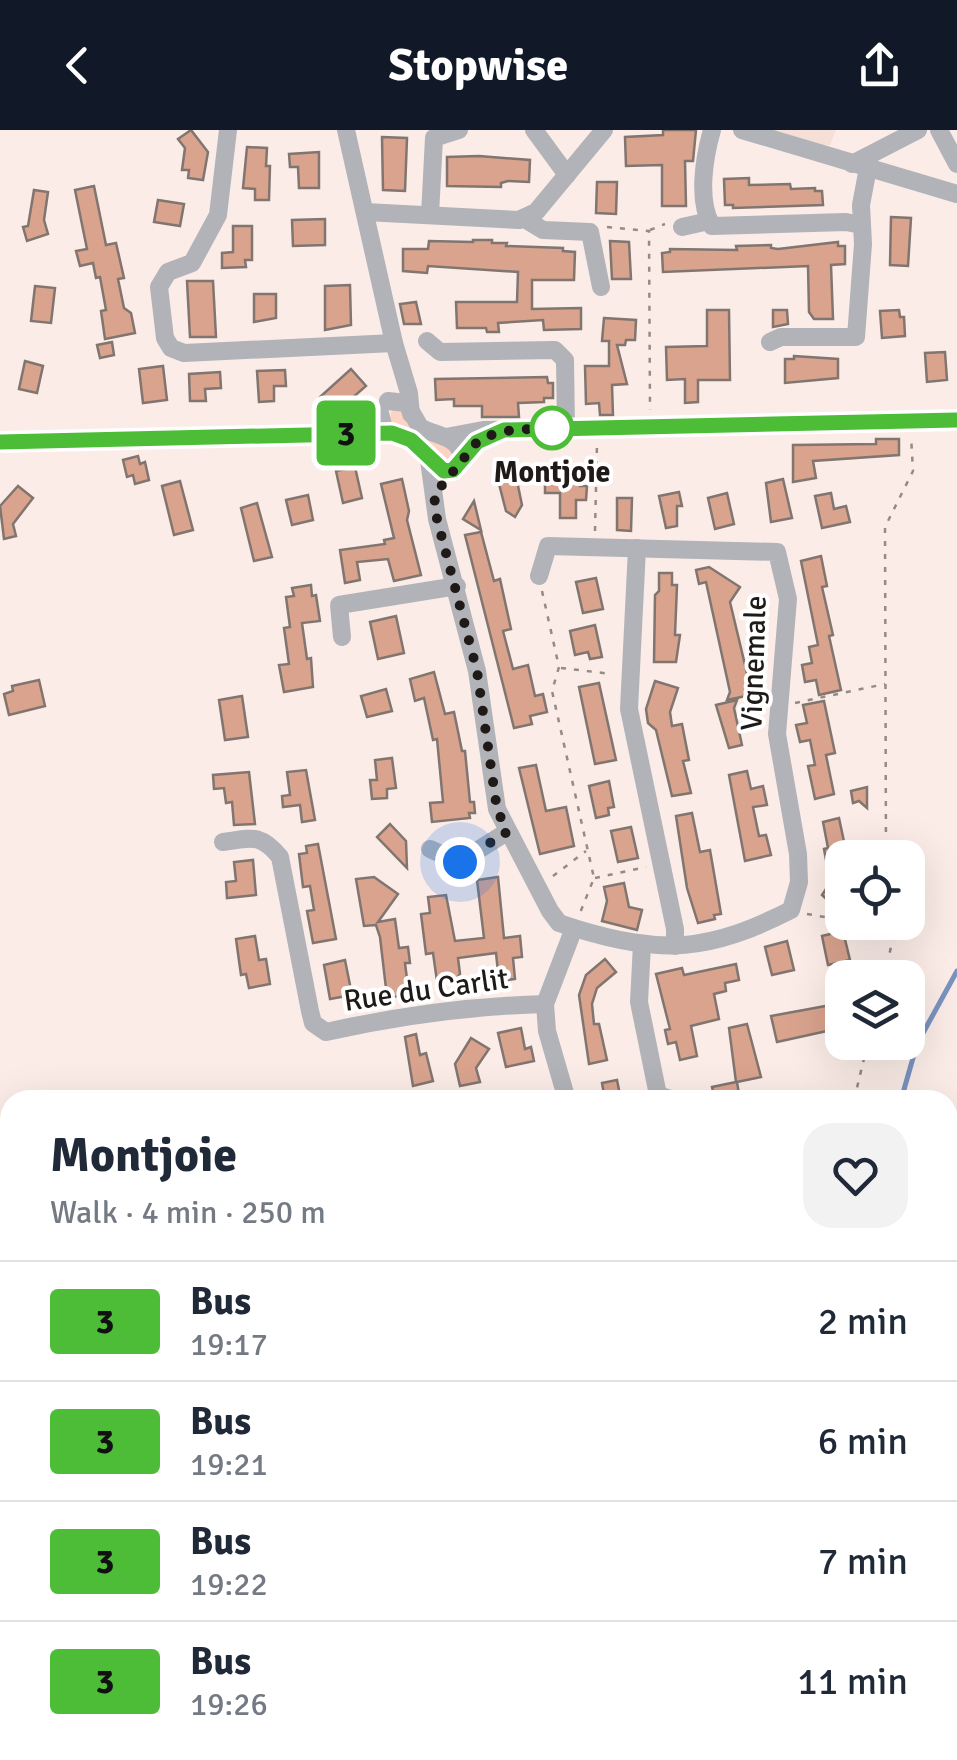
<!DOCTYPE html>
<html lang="en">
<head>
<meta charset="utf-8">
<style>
  :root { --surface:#fff; --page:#f2f2f3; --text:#1f2937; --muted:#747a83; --line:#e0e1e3; --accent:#111827 }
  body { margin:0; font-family:Signika,sans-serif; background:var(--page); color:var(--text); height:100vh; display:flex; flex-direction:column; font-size:38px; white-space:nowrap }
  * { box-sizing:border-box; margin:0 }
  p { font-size:32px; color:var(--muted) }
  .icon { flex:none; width:55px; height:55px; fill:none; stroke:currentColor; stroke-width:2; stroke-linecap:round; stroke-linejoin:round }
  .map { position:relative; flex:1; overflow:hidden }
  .details { position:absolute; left:0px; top:960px; width:958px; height:670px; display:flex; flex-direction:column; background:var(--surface); border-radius:30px 30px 0 0; box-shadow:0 10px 40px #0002 }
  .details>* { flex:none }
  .badge { padding:0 20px; border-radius:8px; font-size:35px; line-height:65px }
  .buttons { position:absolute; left:825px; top:710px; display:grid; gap:20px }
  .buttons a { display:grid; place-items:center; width:100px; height:100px; border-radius:20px; background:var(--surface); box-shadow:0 10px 40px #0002; font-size:50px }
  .you { position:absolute; width:50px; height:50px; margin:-25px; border:8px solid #fff; border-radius:50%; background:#1a73e8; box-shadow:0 0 0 15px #1a73e833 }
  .map>.badge { position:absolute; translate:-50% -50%; box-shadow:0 0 0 5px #fff }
  .round { display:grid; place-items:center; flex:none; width:105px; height:105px; border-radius:30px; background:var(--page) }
  .head { display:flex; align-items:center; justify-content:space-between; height:170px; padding:0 50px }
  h1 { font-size:48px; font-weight:700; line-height:75px }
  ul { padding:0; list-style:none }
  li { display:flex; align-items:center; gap:30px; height:120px; padding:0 50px; border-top:2px solid var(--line) }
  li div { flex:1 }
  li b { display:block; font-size:38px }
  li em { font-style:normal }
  li .badge { min-width:110px; font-weight:700; text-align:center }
  header { display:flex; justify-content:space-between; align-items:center; height:130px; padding:0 50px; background:var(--accent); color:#fff; font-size:45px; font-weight:700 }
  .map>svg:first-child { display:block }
  .built { fill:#f5dfd7 }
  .green { fill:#fdd4c4 }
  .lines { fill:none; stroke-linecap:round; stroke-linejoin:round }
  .stream { stroke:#7a93bf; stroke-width:5 }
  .building { fill:#d9a38e; stroke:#817570; stroke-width:2.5 }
  .path { stroke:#948a86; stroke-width:2.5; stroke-dasharray:5 8; stroke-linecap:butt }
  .minor { stroke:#b1b3b8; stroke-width:18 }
  .line-casing { stroke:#fff; stroke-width:22 }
  .line { stroke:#4dbd38; stroke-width:15 }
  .walk { stroke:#1f1a18; stroke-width:10; stroke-dasharray:0 18 }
  .stop-dot { fill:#fff; stroke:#4dbd38; stroke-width:5 }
  .labels { text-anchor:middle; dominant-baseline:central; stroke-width:8; stroke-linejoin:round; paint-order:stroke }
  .stop-label { font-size:30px; font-weight:bold; fill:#1f1a18; stroke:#fff }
  .street-label { font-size:30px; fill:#1f1a18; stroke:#fff }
</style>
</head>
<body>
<header><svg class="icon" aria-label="back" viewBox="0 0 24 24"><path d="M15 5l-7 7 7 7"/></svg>Stopwise<svg class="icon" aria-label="share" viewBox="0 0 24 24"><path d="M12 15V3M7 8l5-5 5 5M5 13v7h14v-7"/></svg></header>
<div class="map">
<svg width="957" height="1630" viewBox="0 0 957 1630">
  <rect width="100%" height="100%" fill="#fbece7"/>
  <polygon class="built" points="772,0 836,0 830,15 813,15"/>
  <g class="green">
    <polygon points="398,280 452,320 452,329 440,333 390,292 391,281"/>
    <polygon points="10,1533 10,1620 166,1620 167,1630 0,1630 0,1535"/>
  </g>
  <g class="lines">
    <g class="stream">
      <polyline points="901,970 917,914 957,841"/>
      <polyline points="888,1620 888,1630"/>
      <polyline points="945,1630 957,1625"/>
    </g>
  </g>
  <g class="building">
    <polygon points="191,0 208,22 203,50 188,48 189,40 182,40 185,18 178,9"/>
    <polygon points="663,0 696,0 693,31 685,31 686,76 662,76 662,35 626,36 625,7 663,5"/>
    <polygon points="382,7 407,8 405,61 383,60"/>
    <polygon points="247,17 267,18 266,36 270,36 269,70 255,70 255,59 243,58"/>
    <polygon points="319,22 319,58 299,58 298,37 290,37 289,24"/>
    <polygon points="479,26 530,30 529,52 508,51 501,53 501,57 447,56 447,27"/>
    <polygon points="749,48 749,55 790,54 791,59 815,58 815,61 822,61 823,75 733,78 733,75 725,75 724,49"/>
    <polygon points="597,52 617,52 616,84 596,83"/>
    <polygon points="94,56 106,115 116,113 124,148 118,149 124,178 131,183 135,203 105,209 101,181 106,180 100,147 96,148 93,133 80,136 76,121 87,119 75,60"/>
    <polygon points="34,60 48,62 44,90 48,104 27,111 23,97 28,96"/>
    <polygon points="158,70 184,74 180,96 154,92"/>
    <polygon points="891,87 911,88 908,136 890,135"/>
    <polygon points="325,89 325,115 293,116 292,90"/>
    <polygon points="233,96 252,96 252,130 245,130 246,137 222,138 222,123 233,122"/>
    <polygon points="473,110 492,110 492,113 507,113 506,116 563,118 563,121 575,122 574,150 532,150 532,179 581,178 581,199 544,200 543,190 498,193 499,202 487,202 486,198 457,198 456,172 517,172 518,142 428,136 427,143 403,141 403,119 428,119 429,111 473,112"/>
    <polygon points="610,111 629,112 631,149 612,149"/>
    <polygon points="838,112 838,116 845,116 845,134 831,135 833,189 814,189 809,182 808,136 663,142 662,123 670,122 670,119 737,120 736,116 771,115 771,118 778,119"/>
    <polygon points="187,151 213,151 216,207 190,207"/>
    <polygon points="350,155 351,195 325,200 325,156"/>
    <polygon points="35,156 55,158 51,193 31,191"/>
    <polygon points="254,164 276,164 276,188 254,192"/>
    <polygon points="416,172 421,194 404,194 400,174"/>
    <polygon points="707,180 729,180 730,250 698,250 698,272 685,273 685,249 667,250 666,217 707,216"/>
    <polygon points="773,180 787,180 788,194 773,197"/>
    <polygon points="899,180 900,187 904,187 905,206 882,208 880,181"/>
    <polygon points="604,188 636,190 635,210 626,210 625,215 617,215 627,254 612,255 613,285 600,285 599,273 586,274 585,236 609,236 609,211 602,211"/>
    <polygon points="112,212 114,225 100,228 97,215"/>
    <polygon points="945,222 947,250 927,252 925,223"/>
    <polygon points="794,226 838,229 838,248 785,253 785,229 794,229"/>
    <polygon points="25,231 43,236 37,263 19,259"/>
    <polygon points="163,236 167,270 143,273 139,239"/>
    <polygon points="351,239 366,256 343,276 321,277 320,267"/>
    <polygon points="285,240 286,256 274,256 274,271 259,272 257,241"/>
    <polygon points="220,242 221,258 205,259 206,271 190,271 189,244"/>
    <polygon points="547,247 548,253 553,253 553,268 544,268 544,272 518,273 519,287 482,287 482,276 454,276 454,269 436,270 435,249"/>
    <polygon points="876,309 899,309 899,325 813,331 816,348 793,352 793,315 876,314"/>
    <polygon points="138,326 140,334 145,332 149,350 135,354 133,345 127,347 123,330"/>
    <polygon points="355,337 362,368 343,373 336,341"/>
    <polygon points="566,343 581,343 580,356 587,356 586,370 576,370 576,388 560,388 560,363 545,363 545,346 566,346"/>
    <polygon points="516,346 522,375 515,387 506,381 498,350"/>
    <polygon points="402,349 409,381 407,390 421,445 394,451 388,429 357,432 360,450 345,453 340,420 385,414 384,410 394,408 381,354"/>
    <polygon points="783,349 792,388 771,392 766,353"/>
    <polygon points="180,351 193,400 174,405 162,356"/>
    <polygon points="18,356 33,368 13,394 16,406 4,409 0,376"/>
    <polygon points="679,362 682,376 677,376 677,396 666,398 659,366"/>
    <polygon points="727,363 734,394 715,399 708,368"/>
    <polygon points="831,363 834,379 846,376 850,392 822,398 815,366"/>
    <polygon points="308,365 313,390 292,395 286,370"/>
    <polygon points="617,368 632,368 631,401 617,400"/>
    <polygon points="474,371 481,400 463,389"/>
    <polygon points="257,373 272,427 254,431 241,378"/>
    <polygon points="481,402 494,451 500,449 511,499 503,501 513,539 528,535 535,566 543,564 547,582 530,586 532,594 514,598 465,405"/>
    <polygon points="821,426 827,456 822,457 833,505 829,506 841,560 819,565 816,550 805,552 802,535 812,533 809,517 818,515 801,431"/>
    <polygon points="709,437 740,457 730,472 751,560 745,561 746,566 727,570 730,562 706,452 699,454 696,440"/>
    <polygon points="659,443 672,443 672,455 677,455 675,505 680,505 676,532 654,532 655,465 659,461"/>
    <polygon points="596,448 603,479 583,483 576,452"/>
    <polygon points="311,455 312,466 316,465 320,491 302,493 307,529 311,528 313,557 284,562 279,535 289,534 284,498 290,497 286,467 294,466 292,458"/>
    <polygon points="396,486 404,523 378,529 370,492"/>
    <polygon points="595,495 602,527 590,529 588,522 575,525 570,501"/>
    <polygon points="434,542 445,584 454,582 462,621 465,621 470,672 474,672 475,683 469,683 470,688 432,692 430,673 443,672 437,609 433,610 424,568 415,571 410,549"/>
    <polygon points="39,550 45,576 9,585 4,564 13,561 12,556"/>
    <polygon points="655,551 678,558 670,582 672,596 682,594 689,630 683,631 691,663 672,666 656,600 648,593 646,579"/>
    <polygon points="599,553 616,630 595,634 579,557"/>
    <polygon points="386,559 392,581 367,587 361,566"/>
    <polygon points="242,566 248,607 225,610 219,570"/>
    <polygon points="737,570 734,578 742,615 729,618 716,575"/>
    <polygon points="824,571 835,623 826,625 834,664 815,669 808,636 815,635 810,610 800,612 796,595 807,593 803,575"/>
    <polygon points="392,628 396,658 387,659 387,668 372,669 370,650 377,650 375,630"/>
    <polygon points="536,635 546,681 566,677 574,716 540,724 519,638"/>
    <polygon points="306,640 315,690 302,692 300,675 283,677 282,666 290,665 287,642"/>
    <polygon points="747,641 751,659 763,656 767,675 753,677 759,706 766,705 771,725 745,731 729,645"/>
    <polygon points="249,642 255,694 234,695 232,672 226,673 224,658 214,659 213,645"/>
    <polygon points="609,651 614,677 608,678 609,685 596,688 589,656"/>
    <polygon points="867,657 867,678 859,671 853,673 851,661"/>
    <polygon points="692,683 700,722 710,720 721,784 714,785 715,789 698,793 687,758 676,686"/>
    <polygon points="839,688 846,721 842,722 842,765 833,775 822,765 828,756 828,741 824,719 828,718 823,692"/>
    <polygon points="390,694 406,711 407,738 377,707"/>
    <polygon points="631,697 638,728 618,732 611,701"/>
    <polygon points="318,714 336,809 313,813 307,781 314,780 310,756 303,757 299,724 307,723 306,716"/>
    <polygon points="253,730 256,765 227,768 226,752 236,751 234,732"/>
    <polygon points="374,747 398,764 378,792 395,789 399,818 408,817 410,833 405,833 408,857 401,858 402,866 387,867 380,807 376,795 364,796 356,749"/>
    <polygon points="498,747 504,808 520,806 522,827 513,828 515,849 499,851 496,823 458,828 460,844 457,848 437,851 433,823 426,824 421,784 430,783 428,767 446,765 455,811 484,808 477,750"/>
    <polygon points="624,753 629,777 642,780 637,800 602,791 607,771 604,757"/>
    <polygon points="843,801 850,830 828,835 822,806"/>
    <polygon points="255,806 259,830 266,829 270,854 249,858 246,844 241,845 236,809"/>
    <polygon points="787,811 794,840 772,845 765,817"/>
    <polygon points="605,829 616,842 597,858 592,874 594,894 599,894 607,930 589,934 579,865 586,845"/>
    <polygon points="345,830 352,865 330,869 324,835"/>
    <polygon points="736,834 739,850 725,853 726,861 714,864 719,889 691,896 697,926 680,930 676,912 668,914 665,900 670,899 656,844 682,838 684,845"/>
    <polygon points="831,875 836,899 777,912 771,886"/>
    <polygon points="747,894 761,947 737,952 740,970 715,970 712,957 736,952 729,898"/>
    <polygon points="521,898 525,919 531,917 534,931 506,937 498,903"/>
    <polygon points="416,904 420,925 426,923 433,951 413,956 405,907"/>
    <polygon points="471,908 489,919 476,938 480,952 460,956 455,934"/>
    <polygon points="617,950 621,970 605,970 602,953"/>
  </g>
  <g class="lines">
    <g class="path">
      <polyline points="607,97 649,101 650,280"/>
      <polyline points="650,100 665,94"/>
      <polyline points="595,401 597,314"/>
      <polyline points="542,461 559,537 552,561 594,748 580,783"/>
      <polyline points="561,538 612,544"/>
      <polyline points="795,573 885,554"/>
      <polyline points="886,728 885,397 913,341 911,306"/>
      <polyline points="553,746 586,721"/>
      <polyline points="595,748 646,737"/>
      <polyline points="807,784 842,790"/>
      <polyline points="855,792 892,799"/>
      <polyline points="884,848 893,808 892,792"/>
      <polyline points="854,970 868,912"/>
      <polyline points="0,1519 10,1518"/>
      <polyline points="783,1620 785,1630"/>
    </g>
    <g class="minor">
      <polyline points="228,0 218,85 192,133 168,142 159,157 165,208 171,218 184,223 394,213"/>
      <polyline points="346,0 394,213 409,263 411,284"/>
      <polyline points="534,0 567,45"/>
      <path d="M712,0C704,28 697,71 712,96L846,92L861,95"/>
      <polyline points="742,0 957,64"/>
      <polyline points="939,0 957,34"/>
      <polyline points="852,34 918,0"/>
      <polyline points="365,82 519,90 536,82 604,0"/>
      <polyline points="430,85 434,8 459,0"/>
      <polyline points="523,88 543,100 590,102 601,157"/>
      <polyline points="682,97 709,91"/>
      <polyline points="427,211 440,222 555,220 565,230 566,298"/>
      <polyline points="770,212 781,207 856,207 863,114 861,75 868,38"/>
      <path d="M388,271L406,273L420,297C438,307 463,306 462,332"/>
      <path d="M380,283L384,299C393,304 406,306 414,313C427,324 433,342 453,340"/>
      <polyline points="446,307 483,300 957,290"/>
      <polyline points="0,312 392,303"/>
      <polyline points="429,330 437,389 477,541 497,679 550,781 559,793 574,798 545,874 547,901 567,970"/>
      <polyline points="637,418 629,579 675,799 675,816"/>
      <path d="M539,446L548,416L777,422L788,469L777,604L798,724L799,752L791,780C708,822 663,825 574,798"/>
      <polyline points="342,507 339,475 457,456"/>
      <path d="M223,712C252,708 260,703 280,727L310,881L313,893L326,902C397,886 472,876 545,874"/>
      <polyline points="430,719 459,732 507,702"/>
      <polyline points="642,814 639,872 658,965 674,970"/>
    </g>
  </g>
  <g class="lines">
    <defs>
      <polyline id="line" points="0,312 392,303 411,310 444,341 453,340 477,312 504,300 957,290"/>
    </defs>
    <use href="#line" class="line-casing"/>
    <use href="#line" class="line"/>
    <path class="walk" d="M460,732L507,702L497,679L477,541L437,389L434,365L477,312C501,297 525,300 552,298"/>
  </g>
  <circle class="stop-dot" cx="552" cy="298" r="20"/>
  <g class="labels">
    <g class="stop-label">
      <text x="552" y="342">Montjoie</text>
    </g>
    <g class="street-label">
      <text transform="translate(754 533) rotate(-88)">Vignemale</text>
      <text transform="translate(426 860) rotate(-8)">Rue du Carlit</text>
    </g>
  </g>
</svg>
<div class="buttons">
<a><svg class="icon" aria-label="locate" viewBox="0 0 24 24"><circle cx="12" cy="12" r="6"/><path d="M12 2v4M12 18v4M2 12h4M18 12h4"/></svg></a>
<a><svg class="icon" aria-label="layers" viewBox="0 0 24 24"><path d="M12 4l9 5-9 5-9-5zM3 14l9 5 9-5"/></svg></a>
</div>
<div class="you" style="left:460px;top:732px"></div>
<b class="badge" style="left:346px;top:303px;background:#4dbd38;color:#111">3</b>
<section class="details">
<div class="head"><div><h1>Montjoie</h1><p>Walk · 4 min · 250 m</p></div><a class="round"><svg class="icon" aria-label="heart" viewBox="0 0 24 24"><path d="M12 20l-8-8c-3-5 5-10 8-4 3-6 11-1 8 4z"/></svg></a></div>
<ul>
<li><span class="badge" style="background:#4dbd38;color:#111">3</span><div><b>Bus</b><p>19:17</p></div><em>2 min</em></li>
<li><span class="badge" style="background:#4dbd38;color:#111">3</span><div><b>Bus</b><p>19:21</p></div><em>6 min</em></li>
<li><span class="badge" style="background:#4dbd38;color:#111">3</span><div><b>Bus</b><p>19:22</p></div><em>7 min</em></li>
<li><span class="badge" style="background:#4dbd38;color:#111">3</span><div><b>Bus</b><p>19:26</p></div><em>11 min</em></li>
</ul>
</section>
</div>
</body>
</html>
